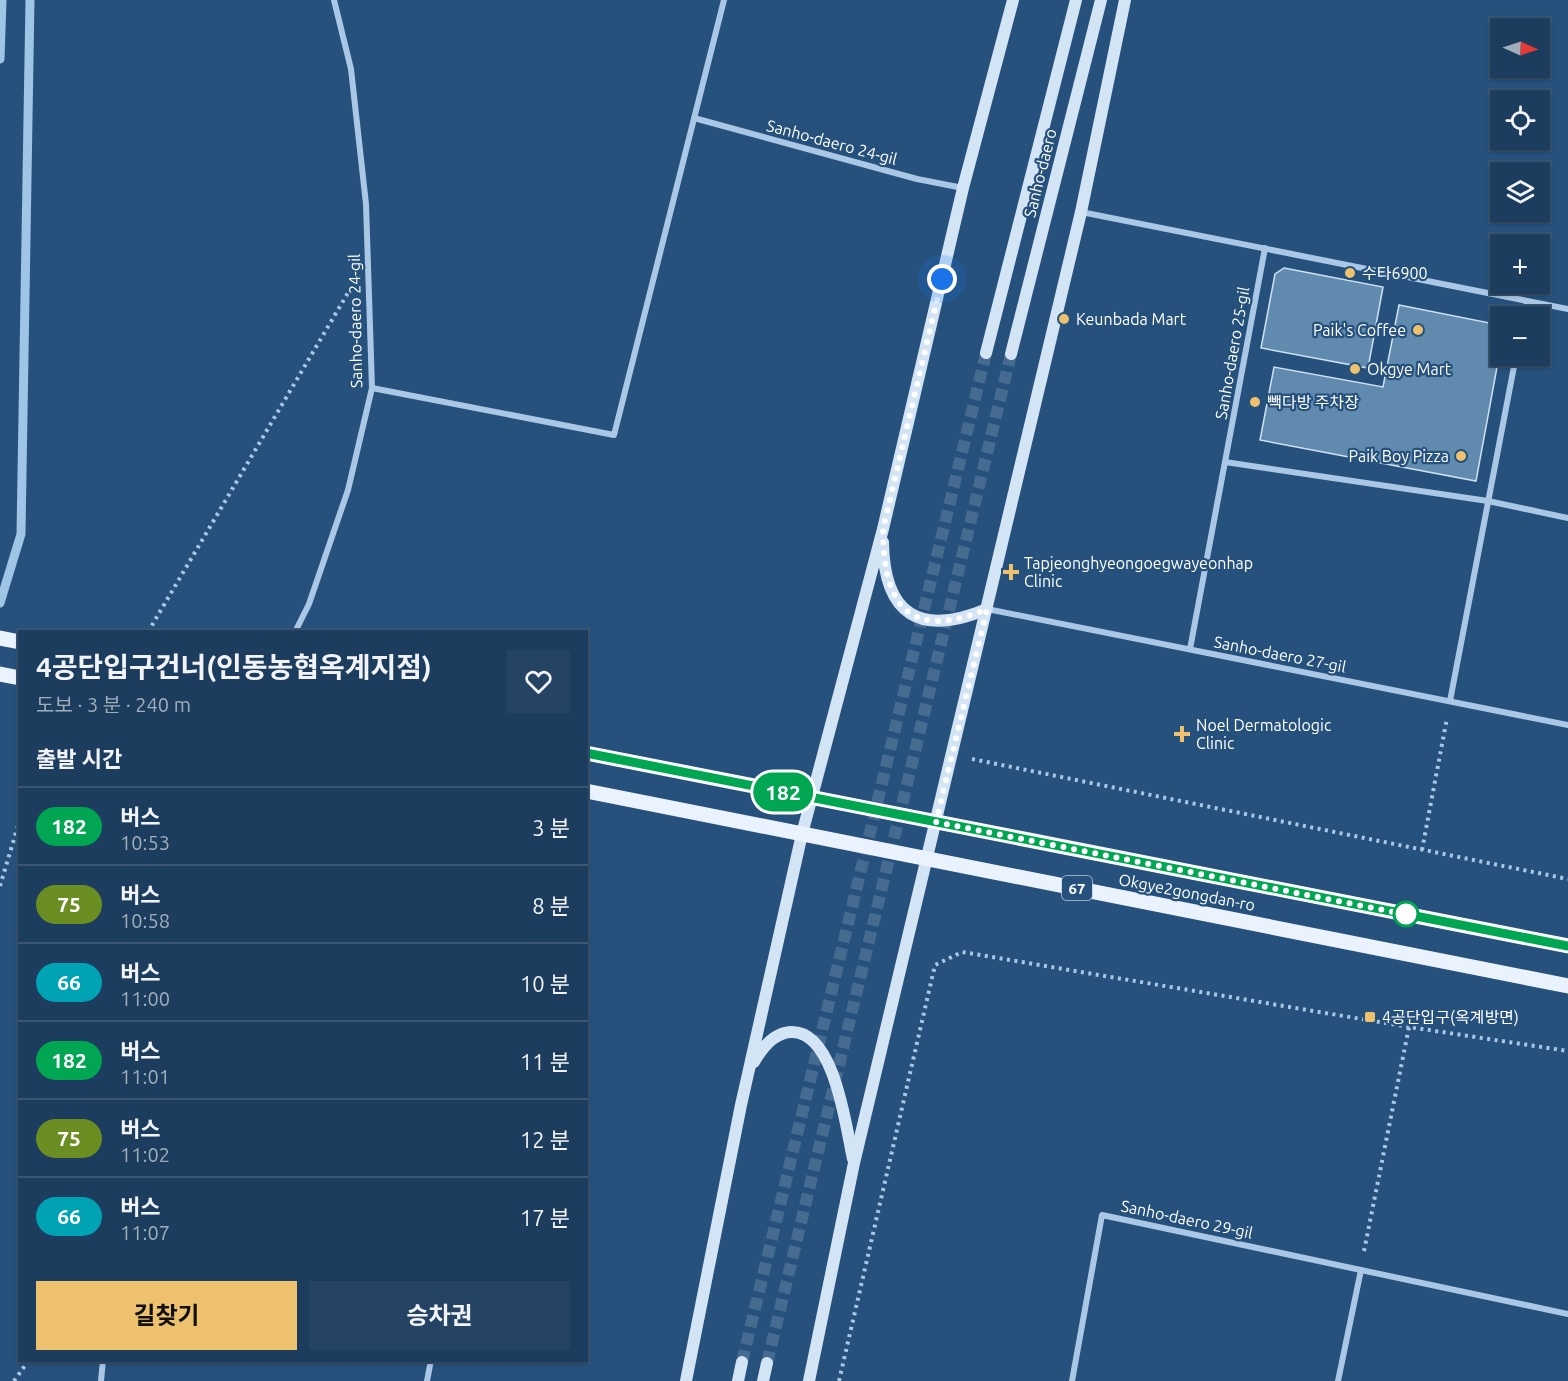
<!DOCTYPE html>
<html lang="ko">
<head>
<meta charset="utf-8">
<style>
  :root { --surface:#1c3d5d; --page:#254463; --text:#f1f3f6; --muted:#a0aebc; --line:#3a5672; --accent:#eec16e }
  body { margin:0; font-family:Ubuntu,"Noto Sans KR",sans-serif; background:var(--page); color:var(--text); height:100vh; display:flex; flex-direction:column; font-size:22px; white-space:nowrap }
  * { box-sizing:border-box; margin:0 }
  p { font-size:20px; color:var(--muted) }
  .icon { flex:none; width:33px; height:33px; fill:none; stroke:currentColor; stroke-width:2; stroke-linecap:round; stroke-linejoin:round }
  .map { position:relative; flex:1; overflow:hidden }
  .sheet { position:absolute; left:18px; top:630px; width:570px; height:732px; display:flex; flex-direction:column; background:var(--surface); border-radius:0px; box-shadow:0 2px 4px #0004,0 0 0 2px var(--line) }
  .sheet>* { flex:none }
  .badge { padding:0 12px; border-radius:20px; font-size:21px; line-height:39px }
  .needle { width:39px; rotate:93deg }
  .controls { position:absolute; left:1490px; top:18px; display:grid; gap:12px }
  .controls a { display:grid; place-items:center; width:60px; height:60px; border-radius:0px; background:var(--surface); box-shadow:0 2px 4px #0004,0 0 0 2px var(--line); font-size:30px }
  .you { position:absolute; width:30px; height:30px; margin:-15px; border:4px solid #fff; border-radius:50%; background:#1a73e8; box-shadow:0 0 0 9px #1a73e833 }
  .map>.badge { position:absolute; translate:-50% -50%; box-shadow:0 0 0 3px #fff }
  h2 { padding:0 18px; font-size:22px; line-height:54px }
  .round { display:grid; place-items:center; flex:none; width:63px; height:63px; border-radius:0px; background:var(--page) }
  .summary { display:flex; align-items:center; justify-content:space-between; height:102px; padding:0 18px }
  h1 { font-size:28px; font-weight:700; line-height:45px }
  .action { display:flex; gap:12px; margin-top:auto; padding:12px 18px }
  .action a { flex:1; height:69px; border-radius:0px; background:var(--accent); color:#111; font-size:24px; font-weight:700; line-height:69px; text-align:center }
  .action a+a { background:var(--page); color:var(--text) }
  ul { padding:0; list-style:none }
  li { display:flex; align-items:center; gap:18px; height:78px; padding:0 18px; border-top:2px solid var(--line) }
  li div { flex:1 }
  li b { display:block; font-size:22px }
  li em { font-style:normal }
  li .badge { min-width:66px; font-weight:700; text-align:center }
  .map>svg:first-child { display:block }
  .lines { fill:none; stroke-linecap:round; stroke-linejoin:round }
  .stream { stroke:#9ec4e6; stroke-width:9 }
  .building { fill:#618aaf; stroke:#cde1f4; stroke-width:1.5 }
  .secondary-tunnel { stroke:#466b90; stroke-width:12; stroke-dasharray:12 6; stroke-linecap:butt }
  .path { stroke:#aac8e5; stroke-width:4; stroke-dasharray:3 4.5; stroke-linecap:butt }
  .street { stroke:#aac8e5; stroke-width:6 }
  .secondary { stroke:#d3e4f5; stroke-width:12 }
  .primary { stroke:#eaf2fd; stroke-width:15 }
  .line-casing { stroke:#fff; stroke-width:14 }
  .line { stroke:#00a651; stroke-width:9 }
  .walk { stroke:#fff; stroke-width:6; stroke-dasharray:0 10.8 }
  .poi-dot { fill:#eec16e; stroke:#25517c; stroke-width:2 }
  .stop-dot { fill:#fff; stroke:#00a651; stroke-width:3 }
  .labels { text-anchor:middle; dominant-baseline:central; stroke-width:4.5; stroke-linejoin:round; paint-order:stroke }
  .shield { fill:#25517c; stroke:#becbd8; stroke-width:1.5 }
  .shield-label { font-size:15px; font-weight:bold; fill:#fff }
  .street-label { font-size:16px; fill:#fff; stroke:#25517c }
  .poi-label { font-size:16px; fill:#fff; stroke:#25517c; text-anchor:start }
</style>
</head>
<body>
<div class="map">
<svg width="1568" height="1381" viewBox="0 0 1568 1381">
  <rect width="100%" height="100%" fill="#25517c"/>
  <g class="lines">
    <g class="stream">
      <polyline points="0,59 2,0"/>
      <polyline points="0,603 21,534 30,0"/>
    </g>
  </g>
  <g class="building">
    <polygon points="1284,268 1383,287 1368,368 1261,348 1275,274"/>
    <polygon points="1399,305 1500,325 1500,351 1476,481 1260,440 1274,367 1383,387"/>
  </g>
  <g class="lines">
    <g class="secondary-tunnel">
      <polyline points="742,1362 986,353"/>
      <polyline points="767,1363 1011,354"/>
    </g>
    <g class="path">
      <polyline points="148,632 349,291"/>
      <polyline points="972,759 1568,879"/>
      <polyline points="1422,850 1447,718"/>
      <polyline points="0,886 20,819"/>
      <polyline points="1364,1251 1409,1027 1568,1051"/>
      <polyline points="14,1381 29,1360"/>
      <polyline points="839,1381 935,965 962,952 1409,1027"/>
    </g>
    <g class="street">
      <polyline points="694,118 917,179 963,188"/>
      <polyline points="1081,212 1568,309"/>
      <polyline points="1524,316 1527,301"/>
      <polyline points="372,388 614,435 724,0"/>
      <polyline points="1225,462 1488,501 1568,518"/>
      <polyline points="987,609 1568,725"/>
      <polyline points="295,632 309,604 348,490 372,388 366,204 351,69 334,0"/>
      <polyline points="1190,649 1265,248"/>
      <polyline points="1450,701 1516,356"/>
      <polyline points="101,1381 103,1360"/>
      <polyline points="427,1381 431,1360"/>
      <polyline points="1072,1381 1102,1215 1568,1314"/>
      <polyline points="1338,1381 1361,1270"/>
    </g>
    <g class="secondary">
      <polyline points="986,353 1076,0"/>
      <polyline points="1011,354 1101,0"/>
      <path d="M883,542C884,615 920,637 987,609"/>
      <path d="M754,1062C762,1048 775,1032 792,1032C835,1032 846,1128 853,1159"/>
      <polyline points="686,1381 741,1105 802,834 883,529 963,188 1013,0"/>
      <polyline points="738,1381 742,1362"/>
      <polyline points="763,1381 767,1363"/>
      <polyline points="809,1381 854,1163 1081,212 1125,0"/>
    </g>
    <g class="primary">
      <polyline points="0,638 20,642"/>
      <polyline points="0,674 20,678"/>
      <polyline points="586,753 1568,946"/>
      <polyline points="586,791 1568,986"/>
    </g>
  </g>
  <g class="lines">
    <defs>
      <polyline id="line" points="586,753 1568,946"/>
    </defs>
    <use href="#line" class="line-casing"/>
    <use href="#line" class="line"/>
    <path class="walk" d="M942,279L883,529C883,604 908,642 987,609L936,822L1409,915L1406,914"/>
  </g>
  <g class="poi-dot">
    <circle cx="1350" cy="273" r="6"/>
    <circle cx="1064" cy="319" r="6"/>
    <circle cx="1418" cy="330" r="6"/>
    <circle cx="1355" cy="369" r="6"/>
    <circle cx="1255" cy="402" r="6"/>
    <circle cx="1461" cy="456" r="6"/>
    <path d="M1008 563h6v6h6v6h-6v6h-6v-6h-6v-6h6z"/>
    <path d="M1179 725h6v6h6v6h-6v6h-6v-6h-6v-6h6z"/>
    <rect x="1364" y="1011" width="12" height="12" rx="3"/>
  </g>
  <circle class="stop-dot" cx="1406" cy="914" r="12"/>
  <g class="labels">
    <rect class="shield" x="1062" y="876" width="30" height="24" rx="4.5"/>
    <g class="shield-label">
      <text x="1077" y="888">67</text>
    </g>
    <g class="street-label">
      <text transform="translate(832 142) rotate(15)">Sanho-daero 24-gil</text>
      <text transform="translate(1040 173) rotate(-76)">Sanho-daero</text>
      <text transform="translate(355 321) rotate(-91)">Sanho-daero 24-gil</text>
      <text transform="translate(1232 353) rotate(-80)">Sanho-daero 25-gil</text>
      <text transform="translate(1280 654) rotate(11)">Sanho-daero 27-gil</text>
      <text transform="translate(1187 892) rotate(11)">Okgye2gongdan-ro</text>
      <text transform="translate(1187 1219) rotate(12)">Sanho-daero 29-gil</text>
    </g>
    <g class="poi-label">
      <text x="1362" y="273">수타6900</text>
      <text x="1076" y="319">Keunbada Mart</text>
      <text x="1406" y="330" text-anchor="end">Paik's Coffee</text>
      <text x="1367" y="369">Okgye Mart</text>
      <text x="1267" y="402">빽다방 주차장</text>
      <text x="1449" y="456" text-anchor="end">Paik Boy Pizza</text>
      <text x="1024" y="563">Tapjeonghyeongoegwayeonhap<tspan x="1024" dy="18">Clinic</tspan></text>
      <text x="1196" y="725">Noel Dermatologic<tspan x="1196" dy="18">Clinic</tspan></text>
      <text x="1382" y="1017">4공단입구(옥계방면)</text>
    </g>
  </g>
</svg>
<div class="controls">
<a><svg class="needle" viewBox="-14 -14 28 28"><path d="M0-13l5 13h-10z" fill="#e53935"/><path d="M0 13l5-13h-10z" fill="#a0aebc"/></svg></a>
<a><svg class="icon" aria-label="locate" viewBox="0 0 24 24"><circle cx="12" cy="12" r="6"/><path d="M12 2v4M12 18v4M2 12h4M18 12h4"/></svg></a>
<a><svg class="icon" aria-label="layers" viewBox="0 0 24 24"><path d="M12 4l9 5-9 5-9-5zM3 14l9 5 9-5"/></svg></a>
<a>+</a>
<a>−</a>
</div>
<div class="you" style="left:942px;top:279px"></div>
<b class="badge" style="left:783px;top:792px;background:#00a651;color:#fff">182</b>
<section class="sheet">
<div class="summary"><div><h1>4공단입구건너(인동농협옥계지점)</h1><p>도보 · 3 분 · 240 m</p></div><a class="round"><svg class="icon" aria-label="heart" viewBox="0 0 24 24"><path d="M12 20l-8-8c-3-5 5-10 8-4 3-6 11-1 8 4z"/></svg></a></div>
<h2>출발 시간</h2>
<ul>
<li><span class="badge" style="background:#00a651;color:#fff">182</span><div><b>버스</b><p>10:53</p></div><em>3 분</em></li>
<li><span class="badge" style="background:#6b8e23;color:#fff">75</span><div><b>버스</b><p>10:58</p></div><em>8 분</em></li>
<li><span class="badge" style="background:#00a3b4;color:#fff">66</span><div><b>버스</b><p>11:00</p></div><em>10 분</em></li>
<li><span class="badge" style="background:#00a651;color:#fff">182</span><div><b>버스</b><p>11:01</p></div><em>11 분</em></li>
<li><span class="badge" style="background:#6b8e23;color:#fff">75</span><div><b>버스</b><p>11:02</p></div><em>12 분</em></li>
<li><span class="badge" style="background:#00a3b4;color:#fff">66</span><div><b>버스</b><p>11:07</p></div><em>17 분</em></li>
</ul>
<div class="action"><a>길찾기</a><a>승차권</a></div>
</section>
</div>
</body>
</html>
